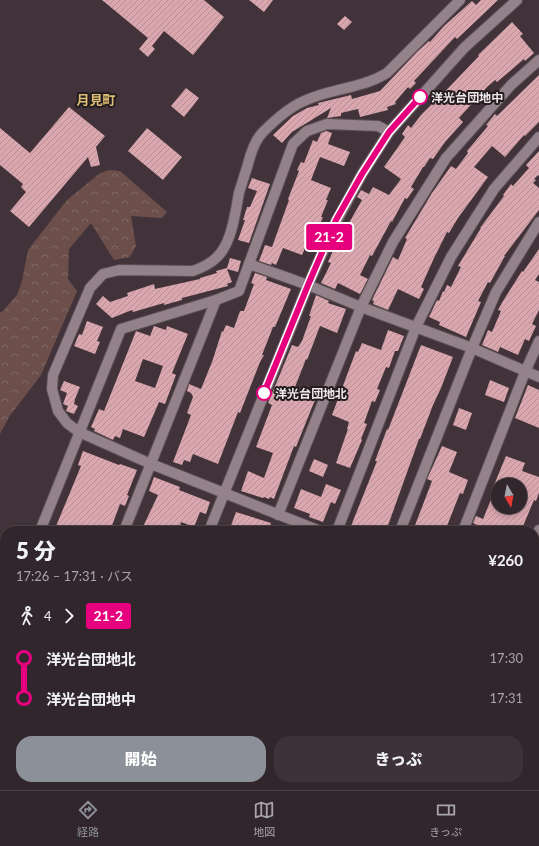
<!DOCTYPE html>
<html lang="ja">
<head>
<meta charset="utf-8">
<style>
  :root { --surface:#31262b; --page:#3d3237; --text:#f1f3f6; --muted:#a8a5a9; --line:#4c4347; --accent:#8c9099 }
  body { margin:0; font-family:Lato,"Noto Sans JP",sans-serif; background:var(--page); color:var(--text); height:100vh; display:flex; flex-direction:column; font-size:15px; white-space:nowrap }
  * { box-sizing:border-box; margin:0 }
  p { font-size:13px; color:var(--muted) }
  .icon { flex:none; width:22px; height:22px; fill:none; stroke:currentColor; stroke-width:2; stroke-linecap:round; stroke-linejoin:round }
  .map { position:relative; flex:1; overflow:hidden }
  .panel { position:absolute; left:0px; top:526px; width:539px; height:264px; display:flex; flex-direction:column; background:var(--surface); border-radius:16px 16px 0 0; box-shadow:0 2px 6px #0003,0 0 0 1px var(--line) }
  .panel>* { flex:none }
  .badge { padding:0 8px; border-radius:3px; font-size:14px; line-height:26px }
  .needle { width:26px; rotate:170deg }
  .fabs { position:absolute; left:491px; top:478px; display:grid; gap:8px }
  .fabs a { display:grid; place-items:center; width:36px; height:36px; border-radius:50%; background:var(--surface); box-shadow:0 2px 6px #0003,0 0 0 1px var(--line); font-size:20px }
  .map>.badge { position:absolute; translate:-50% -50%; box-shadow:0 0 0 2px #fff }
  .legs { display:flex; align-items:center; gap:6px; height:44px; padding:0 16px; font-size:13px }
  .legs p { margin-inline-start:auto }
  .summary { display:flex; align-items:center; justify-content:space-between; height:68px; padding:0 16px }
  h1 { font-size:22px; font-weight:800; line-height:30px }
  .action { display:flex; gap:8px; margin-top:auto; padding:8px 16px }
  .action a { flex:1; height:46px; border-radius:16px; background:var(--accent); color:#fff; font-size:16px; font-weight:800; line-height:46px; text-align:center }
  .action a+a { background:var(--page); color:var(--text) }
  ul { padding:0 16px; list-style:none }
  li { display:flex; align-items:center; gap:14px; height:40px; font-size:15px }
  li i { display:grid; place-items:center; width:6px; height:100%; margin:0 5px; background:currentColor }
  li i::after { content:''; width:10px; height:10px; margin:-5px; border:3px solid; border-radius:50%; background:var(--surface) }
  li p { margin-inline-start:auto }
  li:first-child i { background:linear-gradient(#0000 50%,currentColor 0) }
  li:last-child i { background:linear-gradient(currentColor 50%,#0000 0) }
  .menu { display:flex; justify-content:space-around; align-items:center; height:56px; border-top:1px solid var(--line); background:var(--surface); font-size:11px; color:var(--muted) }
  .menu a { display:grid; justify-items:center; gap:2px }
  .menu .on { color:var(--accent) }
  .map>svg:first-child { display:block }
  .forest { fill:url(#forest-crowns) }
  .building { fill:url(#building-hatch); fill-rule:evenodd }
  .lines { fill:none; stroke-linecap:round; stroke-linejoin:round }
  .minor-casing { stroke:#5b4f56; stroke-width:12 }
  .highway-casing { stroke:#5b4f56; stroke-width:14 }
  .minor { stroke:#938289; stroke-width:10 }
  .highway { stroke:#f891f3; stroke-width:12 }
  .line-1-casing { stroke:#fff; stroke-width:9 }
  .line-1 { stroke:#e6007e; stroke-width:6 }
  .stop-1-dot { fill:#fff; stroke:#e6007e; stroke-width:2 }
  .labels { text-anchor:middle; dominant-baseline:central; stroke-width:4; stroke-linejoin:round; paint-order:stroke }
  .stop-label { font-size:12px; font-weight:bold; fill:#f0e7eb; stroke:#231d20; text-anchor:start }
  .neighbourhood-label { font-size:13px; font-weight:bold; fill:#debe74; stroke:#231d20 }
</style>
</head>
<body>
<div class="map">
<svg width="539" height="790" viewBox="0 0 539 790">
  <defs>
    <pattern id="forest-crowns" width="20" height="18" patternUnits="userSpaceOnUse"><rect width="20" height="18" fill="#6c4f4b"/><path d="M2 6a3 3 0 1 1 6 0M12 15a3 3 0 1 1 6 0" fill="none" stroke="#816865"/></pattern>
    <pattern id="building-hatch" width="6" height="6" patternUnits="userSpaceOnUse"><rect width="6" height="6" fill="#daa7af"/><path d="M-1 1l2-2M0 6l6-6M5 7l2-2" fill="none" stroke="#b68e95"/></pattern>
  </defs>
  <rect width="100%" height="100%" fill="#413339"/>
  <polygon class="forest" points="109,170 120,171 167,212 162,218 131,216 136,246 130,257 114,260 91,223 69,249 68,279 77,291 41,375 9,417 0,434 0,312 2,312 17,295 22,281 28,250 67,200 100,173"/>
  <g class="building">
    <polygon points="102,0 204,0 224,17 193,55 164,31 152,46 155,49 148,57 139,49 148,38"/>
    <polygon points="249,0 273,0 264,12"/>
    <polygon points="481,0 498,0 457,39 455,37 414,81 416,83 410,89 408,87 395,102 396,104 387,107 388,110 360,117 358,109 341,113 341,116 327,118 331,108 292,132 282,143 273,135 293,116 307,108 319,105 318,103 347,96 351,95 352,99 380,91 417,52 429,41 430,42 444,26 472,1 476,5"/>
    <polygon points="345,16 352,22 344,30 337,24"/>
    <polygon points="512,22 523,34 520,36 534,53 525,61 524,59 497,82 495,80 487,87 459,118 463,122 445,142 433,159 430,158 424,167 423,167 411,187 414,189 407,199 405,198 392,222 391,221 372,256 370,255 360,275 368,279 360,294 338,283 335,289 321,283 331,263 328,262 332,253 362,200 357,197 361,190 369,194 373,187 389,195 401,179 384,167 405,137 402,134 408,125 411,128 421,115 433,103 434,103 479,56 478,55"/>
    <polygon points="539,75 539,122 525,136 524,135 505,157 492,146 474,167 488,177 458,218 449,233 447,232 434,258 421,287 424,289 419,299 398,289 388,310 373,304 374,301 372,300 393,257 398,260 407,239 405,238 432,193 451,166 456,169 468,153 467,151 488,126 486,125 495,114 497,116"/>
    <polygon points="186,88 199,98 184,117 171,106"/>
    <polygon points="69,107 105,136 96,147 100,165 91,167 88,157 29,227 10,211 26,192 21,187 23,184 0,165 0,128 30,153"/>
    <polygon points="147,128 182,157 163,180 128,151"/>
    <polygon points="326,131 332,133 328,144 350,152 344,166 320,157 311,180 331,188 326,200 328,200 321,217 323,217 318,229 314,227 302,255 283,248 276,265 272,263 271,265 259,261 265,245 272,247 289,200 288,199 299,171 297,170 301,162 304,163 313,140 317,142 321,133"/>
    <polygon points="539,151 539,176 538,175 534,179 536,180 533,183 539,188 539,210 504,256 505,256 490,283 488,282 478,301 481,302 466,337 439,325 440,322 429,317 437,300 439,301 443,291 444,292 447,285 451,287 461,267 458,266 481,228 480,228 504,196 503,195 511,184 513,186 529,168 526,165"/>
    <polygon points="252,178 270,184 249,243 238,240 245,220 243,220 247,207 250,207 257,191 248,188"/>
    <polygon points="539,249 539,274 535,280 539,282 539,310 532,324 536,326 529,341 525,339 518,355 500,347 498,352 482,345 488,330 492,332 501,311 498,310 503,301 522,271 523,272"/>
    <polygon points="230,258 241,261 238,272 227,269 232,282 227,284 228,286 182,298 182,300 164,305 164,303 133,312 132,310 112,318 96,304 103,296 110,302 128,296 127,293 154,284 155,289 200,279 200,278 217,273 216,271 227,268"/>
    <polygon points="255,273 267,277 266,280 291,289 275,327 273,327 262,355 264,355 260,362 240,413 238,412 218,464 193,454 190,462 184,460 182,465 173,462 191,415 187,413 193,397 191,393 187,391 189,384 201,389 212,362 222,331 223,332 226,325 234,328 240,311 244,311 254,284 251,283"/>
    <polygon points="316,295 329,301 328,303 346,309 337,333 320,326 307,360 306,359 295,387 317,395 296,447 294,446 274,499 270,497 269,499 264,497 263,498 241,491 248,471 264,478 273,453 256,447 272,405 268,403 292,345 298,347 302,341 311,316 309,316"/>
    <polygon points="87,321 103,327 97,341 100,342 95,354 74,346 79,334 82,335"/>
    <path d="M154,326L166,330L167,326L188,334L172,373L176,375L165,404L159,402L144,437L123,429L120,438L115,436L113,440L94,431L95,429L91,427L99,409L104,411L136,331L150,336ZM143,359L163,366L155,388L135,381Z"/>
    <polygon points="388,330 404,336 398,351 395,351 389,368 386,367 377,389 380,390 375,402 372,401 364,423 367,424 361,439 362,440 350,468 336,463 348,429 347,429 349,422 332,415 356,351 358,352 362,343 381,350"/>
    <polygon points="421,345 453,357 441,388 433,405 420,439 419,439 386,531 349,531 377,461 375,461 387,429 388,430"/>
    <polygon points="490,380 509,388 504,402 485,395"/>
    <polygon points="64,381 80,387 75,399 74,404 78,406 74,414 66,411 68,406 63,404 67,393 60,390"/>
    <polygon points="528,385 539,390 539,428 515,418"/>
    <polygon points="459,408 472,413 466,430 453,425"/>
    <polygon points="442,446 457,452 449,472 468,480 463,494 460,493 445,531 420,531 414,528 432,481 427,479"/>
    <polygon points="83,451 119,465 120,464 137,470 127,495 129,496 125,506 120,504 110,531 54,531 81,466 78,465"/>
    <path d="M506,456L525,463L522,471L539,477V493L536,501L534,500L521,531H480L481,527L473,523L476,516L483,519L497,485H494ZM498,485H520V507H498Z"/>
    <polygon points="314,459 328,465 323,477 309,471"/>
    <polygon points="154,477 180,487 179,490 210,502 206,514 200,512 194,527 181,522 179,531 141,531 158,495 149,491"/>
    <polygon points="326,484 341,490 335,504 331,502 323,522 309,517 310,514 294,508 301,489 321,497"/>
    <polygon points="236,512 271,523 268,531 229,531"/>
  </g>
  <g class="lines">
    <defs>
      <g id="minor">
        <polyline points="249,264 308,285 361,307 472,348 539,377"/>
        <polyline points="278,515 361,307 393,242 446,158 511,85 539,60"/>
        <polyline points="40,531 121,329 216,300 239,291 293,144 307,131 327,124 378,126 389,132"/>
        <polyline points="124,531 216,300"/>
        <polyline points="209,531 308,285 337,220 362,174 389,132 431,85 464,48 517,0"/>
        <path d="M320,531L151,464L79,432L67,423L58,411L52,389L53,375L90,288L103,274L119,270L193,271C201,268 210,264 216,258C232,244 235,213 239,193C242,183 245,174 248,164C251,152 255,140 263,132C275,120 290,107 304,101C332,88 361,89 387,73L460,0"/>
        <polyline points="337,531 416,327 451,257 494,189 539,137"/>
        <polyline points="400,531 472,348 496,292 539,222"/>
        <polyline points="463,531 525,372 539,341"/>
        <polyline points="534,543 539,530"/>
        <polyline points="534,617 539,619"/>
        <polyline points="0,631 5,618"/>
        <polyline points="534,719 539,707"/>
        <polyline points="534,736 539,738"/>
        <polyline points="534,765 539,752"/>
        <polyline points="21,790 23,785"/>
        <polyline points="107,790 109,785"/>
        <polyline points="190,790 192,785"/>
        <polyline points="269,790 271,785"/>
        <polyline points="360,790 362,785"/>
        <polyline points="412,790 414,785"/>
        <polyline points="461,790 463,785"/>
        <polyline points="524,790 526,785"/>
      </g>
      <g id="highway">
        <polyline points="429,790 431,785"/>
        <polyline points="442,790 443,785"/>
      </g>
    </defs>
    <use href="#minor" class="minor-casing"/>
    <use href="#highway" class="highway-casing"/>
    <use href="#minor" class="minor"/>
    <use href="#highway" class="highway"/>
  </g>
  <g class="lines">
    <defs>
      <polyline id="line-1" points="264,393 308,285 336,220 362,174 389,132 420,97"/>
    </defs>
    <use href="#line-1" class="line-1-casing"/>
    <use href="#line-1" class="line-1"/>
  </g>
  <g class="stop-1-dot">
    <circle cx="420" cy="97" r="7"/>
    <circle cx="264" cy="393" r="7"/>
  </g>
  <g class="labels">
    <g class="stop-label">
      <text x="431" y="97">洋光台団地中</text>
      <text x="275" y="393">洋光台団地北</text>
    </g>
    <g class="neighbourhood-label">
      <text x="96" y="100">月見町</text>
    </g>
  </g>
</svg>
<div class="fabs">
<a><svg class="needle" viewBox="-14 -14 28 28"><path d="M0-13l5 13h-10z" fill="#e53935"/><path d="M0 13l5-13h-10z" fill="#a8a5a9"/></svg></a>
</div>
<b class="badge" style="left:329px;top:237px;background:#e6007e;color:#fff">21-2</b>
<section class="panel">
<div class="summary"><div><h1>5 分</h1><p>17:26 – 17:31 · バス</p></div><b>¥260</b></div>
<div class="legs"><svg class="icon" aria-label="walk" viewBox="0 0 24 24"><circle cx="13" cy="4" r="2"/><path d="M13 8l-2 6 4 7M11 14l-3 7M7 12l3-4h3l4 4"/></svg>4<svg class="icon" aria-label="forward" viewBox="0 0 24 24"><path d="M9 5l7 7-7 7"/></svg><b class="badge" style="background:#e6007e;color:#fff">21-2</b></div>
<ul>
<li><i style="color:#e6007e"></i><b>洋光台団地北</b><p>17:30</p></li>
<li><i style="color:#e6007e"></i><b>洋光台団地中</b><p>17:31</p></li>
</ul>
<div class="action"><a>開始</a><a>きっぷ</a></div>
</section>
</div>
<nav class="menu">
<a class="on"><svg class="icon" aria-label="directions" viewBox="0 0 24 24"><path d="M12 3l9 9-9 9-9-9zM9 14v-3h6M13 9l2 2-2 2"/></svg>経路</a>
<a><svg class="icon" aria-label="map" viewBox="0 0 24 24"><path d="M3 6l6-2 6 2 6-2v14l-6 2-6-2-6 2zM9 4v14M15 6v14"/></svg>地図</a>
<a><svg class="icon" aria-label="tickets" viewBox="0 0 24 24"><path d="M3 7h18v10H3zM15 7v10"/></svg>きっぷ</a>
</nav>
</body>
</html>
